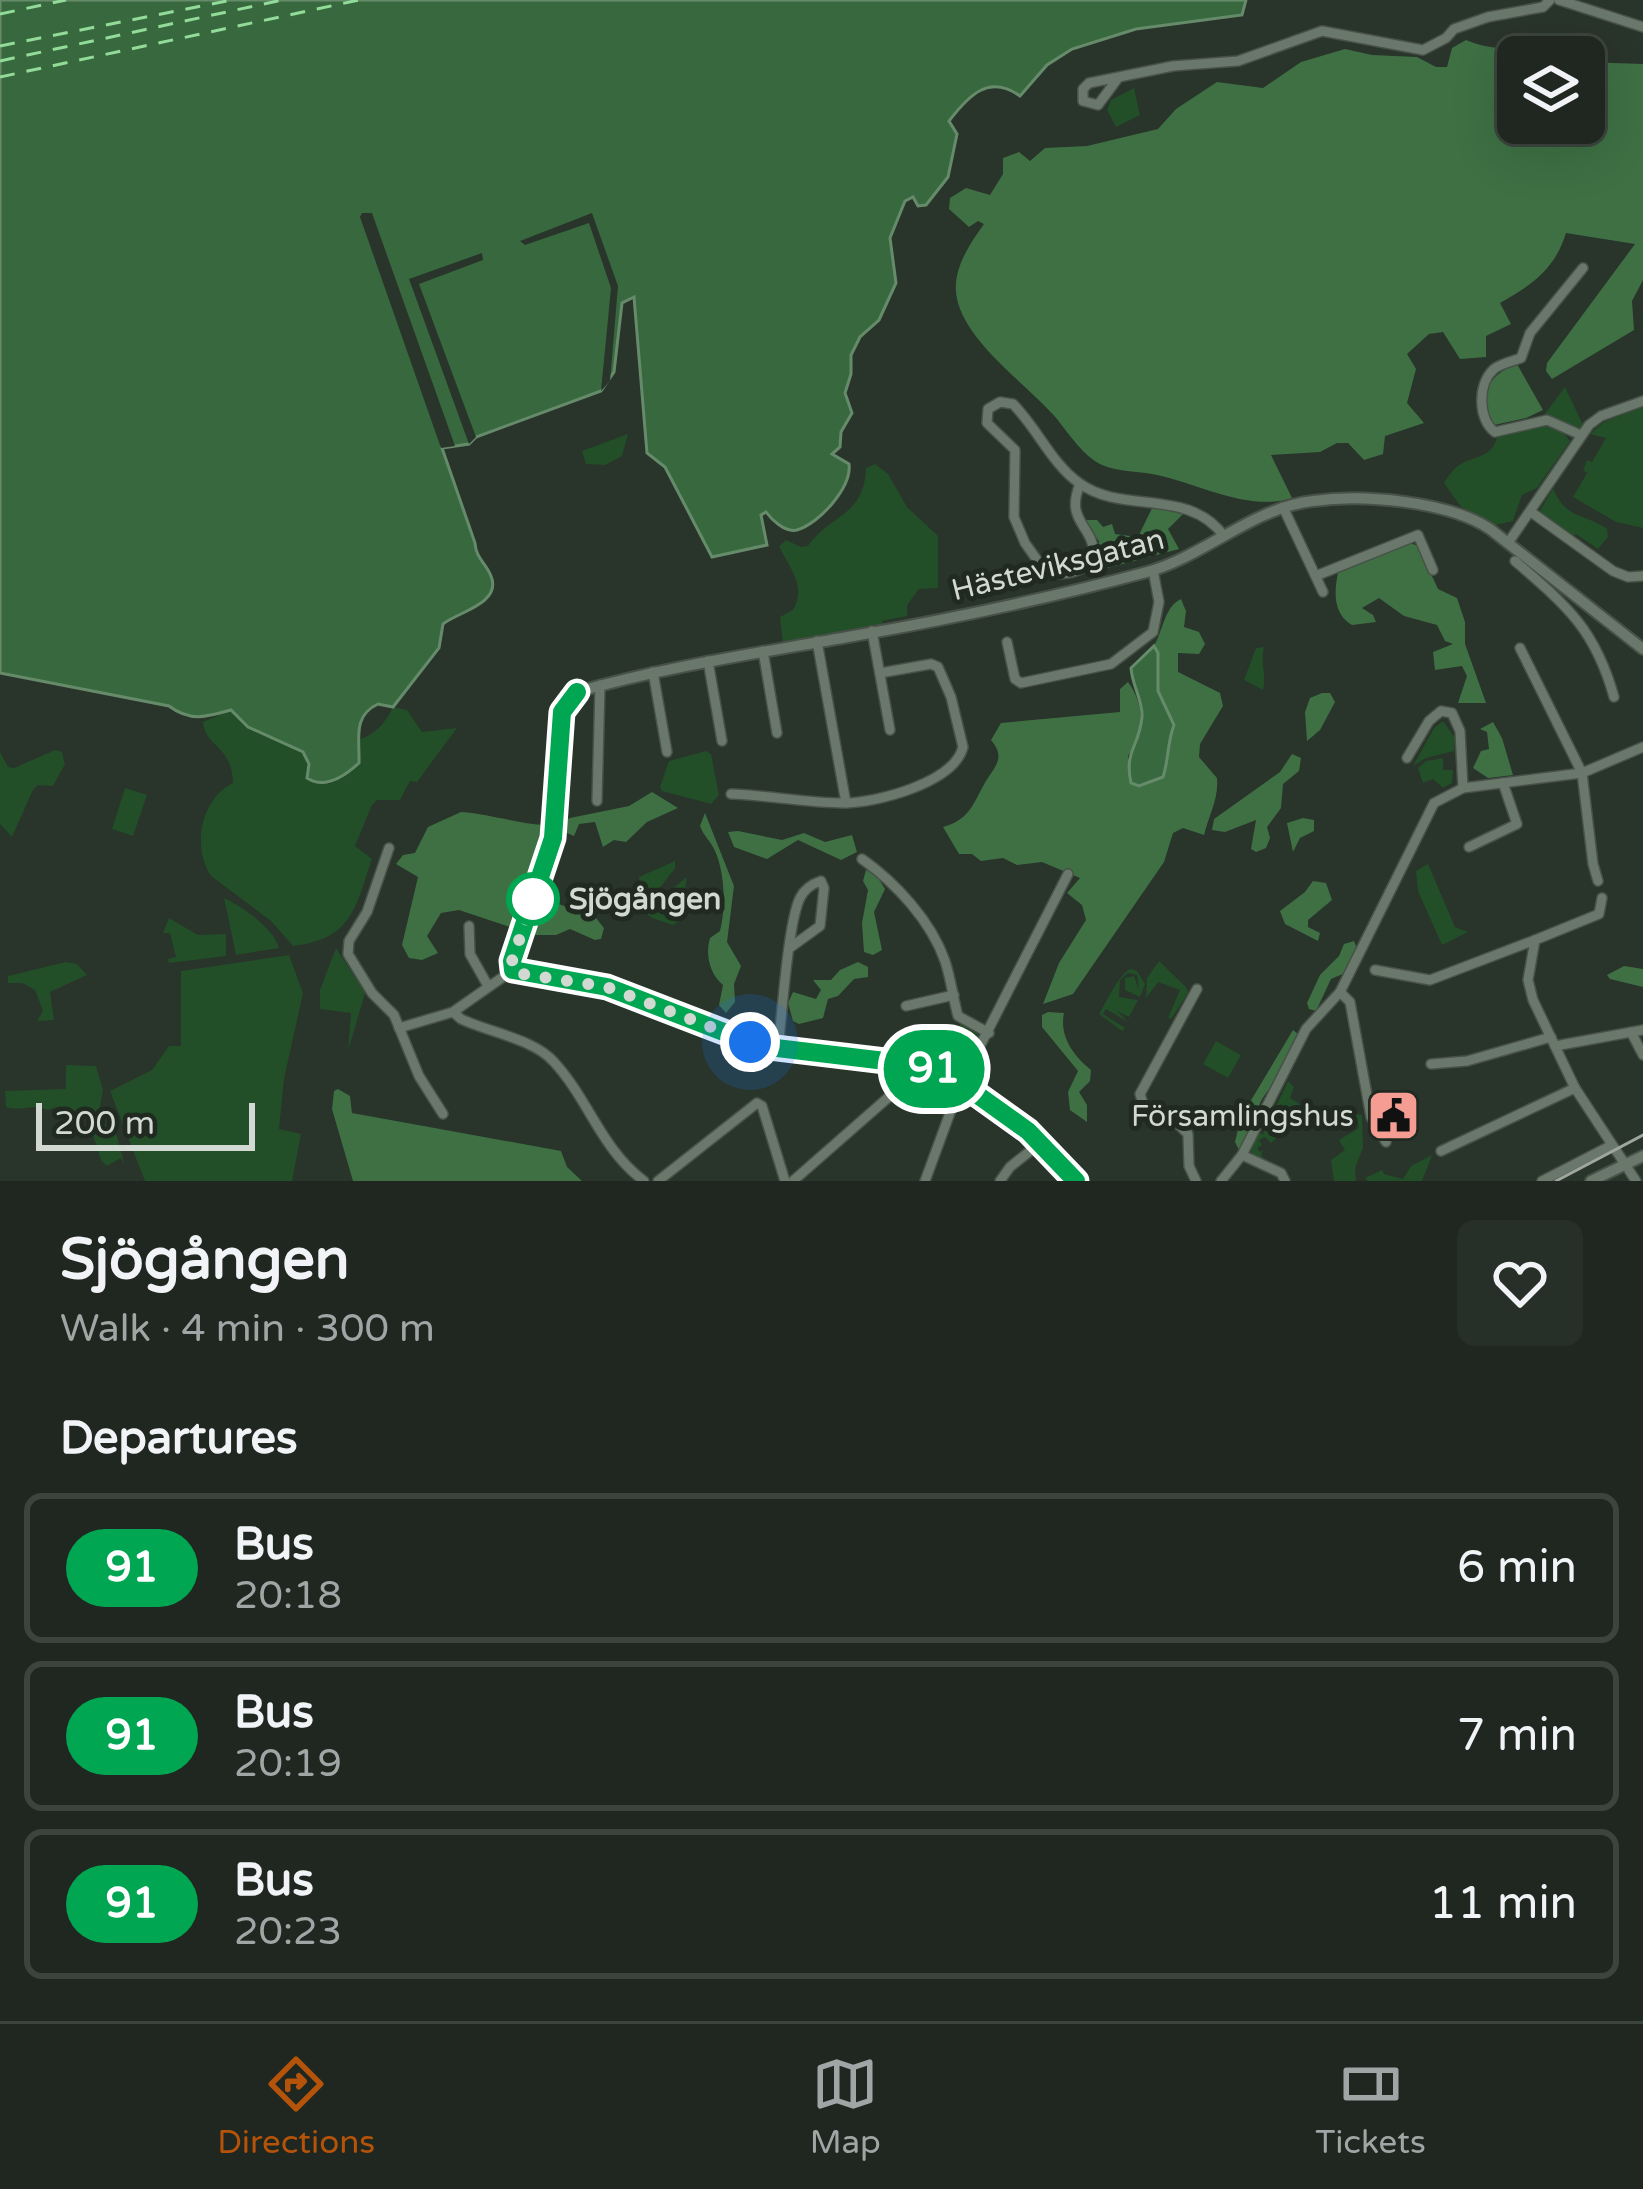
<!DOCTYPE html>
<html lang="en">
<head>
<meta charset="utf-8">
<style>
  :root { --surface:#1f2720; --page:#272f29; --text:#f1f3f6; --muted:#a1a5a5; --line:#3c443e; --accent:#b45309 }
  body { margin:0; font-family:"Varela Round",sans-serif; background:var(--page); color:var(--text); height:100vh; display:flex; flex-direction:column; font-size:45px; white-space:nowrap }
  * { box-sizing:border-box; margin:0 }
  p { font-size:39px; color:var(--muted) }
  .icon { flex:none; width:66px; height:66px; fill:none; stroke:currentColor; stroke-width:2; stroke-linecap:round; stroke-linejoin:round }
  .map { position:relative; height:1181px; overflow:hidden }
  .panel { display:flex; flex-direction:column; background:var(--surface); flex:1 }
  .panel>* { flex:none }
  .badge { padding:0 24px; border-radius:39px; font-size:42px; line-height:78px }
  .controls { position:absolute; left:1497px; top:36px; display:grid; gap:24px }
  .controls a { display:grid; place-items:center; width:108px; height:108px; border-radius:18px; background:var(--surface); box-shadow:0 12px 48px #0002,0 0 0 3px var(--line); font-size:60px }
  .scale { position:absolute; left:36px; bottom:30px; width:219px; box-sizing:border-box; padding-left:12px; border:6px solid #d2d9d2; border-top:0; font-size:33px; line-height:42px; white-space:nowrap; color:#d2d9d2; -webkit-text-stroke:9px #202a20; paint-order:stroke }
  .you { position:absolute; width:60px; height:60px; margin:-30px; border:9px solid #fff; border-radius:50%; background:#1a73e8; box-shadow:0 0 0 18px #1a73e833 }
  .map>.badge { position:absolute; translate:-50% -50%; box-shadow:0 0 0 6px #fff }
  h2 { padding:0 60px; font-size:45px; line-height:108px }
  .round { display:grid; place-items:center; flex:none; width:126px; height:126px; border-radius:18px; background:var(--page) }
  .summary { display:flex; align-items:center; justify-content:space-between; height:204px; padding:0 60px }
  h1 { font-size:57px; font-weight:700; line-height:90px }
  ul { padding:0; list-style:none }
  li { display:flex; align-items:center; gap:36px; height:150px; margin:0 24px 18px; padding:0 36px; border:6px solid var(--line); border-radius:18px }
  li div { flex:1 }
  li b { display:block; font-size:45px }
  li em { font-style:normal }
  li .badge { min-width:132px; font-weight:700; text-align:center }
  .tab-bar { display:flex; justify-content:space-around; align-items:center; height:168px; border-top:3px solid var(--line); background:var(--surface); font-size:33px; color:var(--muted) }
  .tab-bar a { display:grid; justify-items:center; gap:6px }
  .tab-bar .on { color:var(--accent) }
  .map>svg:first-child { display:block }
  .green { fill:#224e28 }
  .forest { fill:#3e7044 }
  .water { fill:#38693e; stroke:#668b6a; stroke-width:3 }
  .pier { fill:#29342a }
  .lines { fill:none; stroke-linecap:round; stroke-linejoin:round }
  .ferry { stroke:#92db99; stroke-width:3; stroke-dasharray:15 12; stroke-linecap:butt }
  .minor-casing { stroke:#485148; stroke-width:12 }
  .tertiary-casing { stroke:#485148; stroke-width:14 }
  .minor { stroke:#6a776b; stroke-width:9 }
  .tertiary { stroke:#6a776b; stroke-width:10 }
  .tram { stroke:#9ea69e; stroke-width:3 }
  .line-casing { stroke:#fff; stroke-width:27 }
  .line { stroke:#00a651; stroke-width:18 }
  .walk { stroke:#d2d9d2; stroke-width:12; stroke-dasharray:0 21.6 }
  .stop-dot { fill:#fff; stroke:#00a651; stroke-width:6 }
  .labels { text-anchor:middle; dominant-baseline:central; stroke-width:10; stroke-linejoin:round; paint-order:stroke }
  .street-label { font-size:30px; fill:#d2d9d2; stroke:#202a20 }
  .stop-label { font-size:30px; font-weight:bold; fill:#d2d9d2; stroke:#202a20; text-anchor:start }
  .poi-label { font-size:30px; fill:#d2d9d2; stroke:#202a20; text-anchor:end }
</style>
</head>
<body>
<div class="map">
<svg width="1643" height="1181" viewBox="0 0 1643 1181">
  <rect width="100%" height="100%" fill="#29342a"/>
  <g class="green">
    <polygon points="1134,88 1140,115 1116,127 1107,110 1111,100"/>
    <polygon points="1565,387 1583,425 1578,431 1544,415"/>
    <polygon points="1643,407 1643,528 1616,522 1573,497 1587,473 1583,470 1587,460 1592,462 1606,438 1590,434 1604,422"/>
    <path d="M1546,425L1560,428L1570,441L1537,488L1522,495L1513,521L1496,525L1461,507L1444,483C1448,477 1452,470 1458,466C1473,455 1492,459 1497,437Z"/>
    <polygon points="628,434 622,456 605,465 586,464 582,451"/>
    <path d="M875,464L888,474L907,507L938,536V588L919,589L907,605V616L882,621V628L783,644L780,617L793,610C807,585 789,568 779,546L786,540L801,547L808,546C830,514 864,517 866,468Z"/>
    <path d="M1553,489C1568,521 1583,512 1607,529L1608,537L1598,549L1576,534L1571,539L1539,512Z"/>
    <path d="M1264,647C1260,663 1267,675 1263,690L1244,680L1256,648Z"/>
    <path d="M393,707L407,710L422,732L457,728L417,782L410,781L400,800H377L372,805L355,846L372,859C355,909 352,939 293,946L271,921L211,876C192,848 200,799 233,783C232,745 205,747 203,722L231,710C252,737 294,732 309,764L307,778L329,784L359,763L355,740C372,738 386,723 393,707Z"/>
    <polygon points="1443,721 1455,738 1454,751 1426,758 1413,766 1434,728"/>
    <polygon points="55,750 62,752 65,764 53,786 38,785 33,790 12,837 0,824 0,752 8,767 14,768"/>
    <polygon points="706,751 711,754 719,795 711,804 662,791 660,787 669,761"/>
    <polygon points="1443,758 1443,770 1453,770 1452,783 1443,788 1433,779 1423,783 1418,768 1426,761"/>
    <polygon points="125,788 147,795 133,836 112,829"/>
    <polygon points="675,861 675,868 659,889 668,892 687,877 680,921 673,925 652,918 640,908 639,877"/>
    <polygon points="1428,864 1455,927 1468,932 1442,945 1418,891 1416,871"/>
    <path d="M224,898C244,908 273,927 279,948L236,955Z"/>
    <polygon points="169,918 198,935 226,934 226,956 169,963 168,959 176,957 170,933 163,933"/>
    <polygon points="336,948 365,993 348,1051 351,1013 320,1009 320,990"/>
    <polygon points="289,955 303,993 284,1079 279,1129 301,1134 292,1181 145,1181 110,1091 152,1070 169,1046 181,1046 181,971"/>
    <polygon points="1159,961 1187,988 1188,993 1171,1019 1168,1018 1180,990 1158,982 1146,998 1147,978"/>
    <polygon points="66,962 77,964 87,975 50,992 54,1020 37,1021 43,1011 35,990 22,983 8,983 8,976"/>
    <path d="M1130,969L1137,971L1145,984L1140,997L1125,990V978L1134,976L1139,990L1137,975L1128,973L1120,980L1119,997L1138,1000L1129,1017L1117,1011L1128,1022L1106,1009L1103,1014L1125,1028L1122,1031L1099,1014C1106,1003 1117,977 1130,969Z"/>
    <polygon points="962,1022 981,1037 961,1070 956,1073 936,1058"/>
    <polygon points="1216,1041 1241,1055 1228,1078 1203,1064"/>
    <path d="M66,1065L96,1066L103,1090L99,1111L74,1121L70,1116L65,1118L60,1106L48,1110C33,1103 20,1112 6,1107L5,1091L66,1089Z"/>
    <polygon points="1288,1081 1294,1087 1290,1098 1300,1104 1294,1114 1280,1104 1273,1119 1285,1130 1271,1143 1265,1137 1259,1140 1262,1145 1257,1148 1260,1152 1264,1150 1261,1154 1265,1161 1254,1157 1251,1150 1259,1133 1263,1134"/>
    <polygon points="1356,1114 1362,1115 1363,1148 1355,1168 1356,1181 1334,1181 1331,1160 1345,1150 1339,1140 1359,1128"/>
    <polygon points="103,1123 116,1133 125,1166 121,1158 107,1166 101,1160 90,1125"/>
    <polygon points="1432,1155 1422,1181 1368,1181 1365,1178 1382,1170 1384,1174 1403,1179 1411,1166"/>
  </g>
  <g class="forest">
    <path d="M1466,40C1498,54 1535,46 1569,57H1518V123H1584V62L1643,64V280L1632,301L1634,330L1552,379L1546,371L1547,363L1635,244L1566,233C1555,269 1532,285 1500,303L1511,324L1486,336V357L1460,359L1443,332L1429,334L1407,354L1416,369L1407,403L1424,423L1385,436L1383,454L1364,460L1348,443H1337L1320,452L1271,455L1292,498C1248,512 1200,484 1157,475C1140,471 1118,472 1102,465C1084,457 1069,434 1057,419C1028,385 967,344 957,299C951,271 969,245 984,224L978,221L969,227L949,209L950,198L966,188L990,195L1003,174V158L1019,152L1030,161L1045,148L1087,146L1158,129L1176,109L1217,82L1263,88L1301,62L1345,49L1372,55L1417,57L1436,67H1447L1452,48Z"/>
    <path d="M1517,364L1543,410L1526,418L1494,425C1473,398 1489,374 1517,364Z"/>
    <polygon points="1154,504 1185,512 1168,529 1179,549 1100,570 1099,541 1084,520 1097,520 1103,527 1112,524 1115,534 1138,537"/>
    <path d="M1410,543L1418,546L1438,589L1457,598L1465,622V644L1486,703H1458L1467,676L1462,666L1435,670L1433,652L1453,644L1445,641L1437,625L1404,616L1379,598L1362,608L1373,615L1376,622L1352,625C1333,614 1334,591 1338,573Z"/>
    <path d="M1181,599L1186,611L1184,627L1199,632L1205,644L1199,654L1178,653V672L1220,693L1223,706L1200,744L1199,757L1217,778C1219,798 1209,815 1204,835L1183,828L1173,833L1164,862L1073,994L1043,1004L1059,963L1086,920L1082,905L1067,893L1080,878L1042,862L1017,865L1003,858L981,861L972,854H959L943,827C971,819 973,803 986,781C997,764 1005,757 991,740L1001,723L1120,712V689L1128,682C1145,705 1145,732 1128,756L1131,783L1165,770L1167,744L1174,725L1158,691V653L1154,646C1163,631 1164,607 1181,599Z"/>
    <polygon points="1322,693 1330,693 1335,702 1320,730 1307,741 1305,712 1310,698"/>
    <polygon points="1493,722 1502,738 1513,775 1488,778 1473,768 1481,751 1489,749 1487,732 1480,729"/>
    <polygon points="1292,754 1301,758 1299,771 1283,784 1281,808 1267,827 1270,838 1266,848 1256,852 1251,849 1256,820 1225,832 1212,830 1214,819 1280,772"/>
    <polygon points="652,792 678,808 647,822 626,842 614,840 603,847 595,822 579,824 574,836 562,831 562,822 570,818 629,806"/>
    <path d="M461,812C491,814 517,824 547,825L550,829L525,907L513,928L459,910L441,913L427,936L438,953L422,960L409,958L402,945L418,877L396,864L403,855L415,853L428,827Z"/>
    <path d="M705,813L734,886L727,942L741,966L734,984L735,1002L726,1013L719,1005L723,985C710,974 705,955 710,938L720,931C726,909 725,873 715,851C711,841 704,837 700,826Z"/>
    <polygon points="1303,818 1314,820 1314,831 1300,838 1293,852 1287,823"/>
    <polygon points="738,831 782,840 804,833 825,842 852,835 857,852 841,860 798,840 767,859 734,847 728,832"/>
    <polygon points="866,870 875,873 885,889 874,912 882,950 873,955 864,952 862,923 868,890 863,881"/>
    <polygon points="1313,881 1326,883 1332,900 1308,920 1308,927 1320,933 1318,941 1285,924 1280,911 1305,892"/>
    <polygon points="548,900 596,918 604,928 601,939 595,940 570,929 556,935 526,935 534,912"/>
    <polygon points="1354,941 1357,949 1345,973 1331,979 1316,1011 1309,1009 1307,1003 1320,975 1339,956 1344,944"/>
    <polygon points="858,962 868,967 868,977 854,979 838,996 828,999 823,1018 799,1024 793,1021 788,1003 793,992 816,999 821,990 813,980 831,980 840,970"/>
    <polygon points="1624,966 1643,969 1643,987 1610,979 1607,975"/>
    <path d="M1048,1012L1064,1013C1059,1037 1074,1056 1091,1070L1090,1081L1079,1092L1087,1105V1122L1070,1110L1068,1092L1078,1071L1042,1027V1015Z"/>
    <path d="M1293,1030L1298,1034C1291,1049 1285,1069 1275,1082C1266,1094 1260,1098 1256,1116L1246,1122L1247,1134L1239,1150L1235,1142L1241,1117Z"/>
    <polygon points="338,1089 350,1096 352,1113 561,1151 567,1167 582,1181 353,1181 332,1109 334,1091"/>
  </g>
  <g class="water">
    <path d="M0,0H1246L1242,15L1136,29L1072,49L1047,65L1020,96C989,74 969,95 949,121L957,134L948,177L926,205L918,206L913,197L905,201L890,238L896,283L879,320L860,337L851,355V374L845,393L852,413L841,432L840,447L832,454L849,464C852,487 820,523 797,530C785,533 771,519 766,512L761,515L767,545L712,557L665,467L647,453L634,297L622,303L614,372L601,391L476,437L469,444L442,448L475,543C476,560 488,564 492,579C499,604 458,612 443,624L439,648L393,707L378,704C352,716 360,740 359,763C345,776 325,790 307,778L309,764L303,752L248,727L231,710C207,717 190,722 169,706L0,673Z"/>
    <path d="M1154,646L1158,653V691L1174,725C1167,743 1169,759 1163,777L1139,786L1131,783C1124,750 1139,748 1142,717C1143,701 1132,685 1131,668Z"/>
  </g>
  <g class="pier">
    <polygon points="362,213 372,213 455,446 441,448 360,217"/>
    <polygon points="592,213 618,286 610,381 601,391 611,288 589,223 525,245 520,241"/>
    <polygon points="482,253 483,260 419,284 476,437 469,444 409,279"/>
  </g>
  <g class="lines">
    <g class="ferry">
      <polyline points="0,14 66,0"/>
      <polyline points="0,46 232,0"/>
      <polyline points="0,61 282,0"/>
      <polyline points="0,77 359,0"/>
    </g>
    <defs>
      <g id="minor">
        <polyline points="1559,0 1643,27"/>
        <polyline points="1118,78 1098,105 1083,101 1083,89 1089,83 1173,66 1238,61 1322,31 1423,50 1446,38 1454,29 1488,17 1543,7 1550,0"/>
        <path d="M1581,435L1547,420L1495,432C1478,420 1477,384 1494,369C1500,364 1513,361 1521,358L1530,333L1583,268"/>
        <path d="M1080,484C1064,523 1095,525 1094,557C1083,573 1063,577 1045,571L1025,543L1014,517L1015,450L987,423L988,409L1000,402L1013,404C1037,428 1052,464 1079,483C1123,515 1188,487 1224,536"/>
        <polyline points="1283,507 1323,592"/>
        <polyline points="1531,512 1613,571 1628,577 1643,576"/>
        <polyline points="1508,543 1589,425 1601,416 1643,401"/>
        <path d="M1515,561C1567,606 1595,629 1614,697"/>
        <polyline points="1318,575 1418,535 1433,570"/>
        <polyline points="872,631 890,730"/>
        <polyline points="817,641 846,803"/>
        <polyline points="1007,642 1015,679 1021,683 1111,664 1153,632 1159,602 1153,570"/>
        <polyline points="1520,648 1582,773 1593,864 1598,881"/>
        <polyline points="763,651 777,733"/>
        <polyline points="708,661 722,741"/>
        <polyline points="653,672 667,752"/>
        <polyline points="1407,758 1429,721 1441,711 1452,713 1460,731 1463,788"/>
        <path d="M731,794C768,795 805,803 843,803C876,803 954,783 963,747L951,697L938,667L931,664L880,673"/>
        <polyline points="597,801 600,685"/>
        <polyline points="1469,847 1517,824 1503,783"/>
        <polyline points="389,848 367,912 349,941 348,954 372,993 394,1015 419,1076 443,1114"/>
        <path d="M862,859C896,883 931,921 945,961C951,979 953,998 958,1016L989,1033"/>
        <polyline points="1602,898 1599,914 1535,940 1528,980 1533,1000 1575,1088 1636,1181"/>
        <polyline points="469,926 470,954 488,986"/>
        <polyline points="1375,970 1430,980 1535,940"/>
        <polyline points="1340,992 1350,1002 1371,1117 1386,1142"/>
        <polyline points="906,1006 954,995"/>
        <path d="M453,1012L461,1019C488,1032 534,1039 554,1062C589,1100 601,1149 644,1181"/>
        <polyline points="399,1028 453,1012 513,970"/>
        <polyline points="1631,1032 1643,1055"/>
        <polyline points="1555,1046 1643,1030"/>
        <path d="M778,1048C782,1016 788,922 800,898C805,888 812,884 821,881L824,888L820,926L791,947"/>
        <polyline points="1431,1064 1467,1061 1551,1037"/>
        <polyline points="1441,1151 1575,1088"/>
        <polyline points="1242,1155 1281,1173 1285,1181"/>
        <polyline points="658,1181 757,1103 762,1106 785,1181"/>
        <polyline points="793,1181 915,1074 921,1064"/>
        <polyline points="925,1181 961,1083 1068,874"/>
        <polyline points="1000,1181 1010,1167 1040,1143"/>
        <polyline points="1196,1181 1189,1166 1188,1134 1178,1124 1144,1107 1140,1094 1197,989"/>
        <polyline points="1221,1181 1242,1155 1306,1029 1340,992 1434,803 1463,788 1582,773 1643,747"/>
        <polyline points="1542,1181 1612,1145"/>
      </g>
      <g id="tertiary">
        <path d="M1076,1181L1027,1131L961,1083L927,1066L760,1045L607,987L513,970L512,961L556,828L562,712L577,692C668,666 760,653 853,636C951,619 1050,598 1147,572C1205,556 1252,508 1313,501C1363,494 1448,501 1490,529L1643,649"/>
        <polyline points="1591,1181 1643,1156"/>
      </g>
    </defs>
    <use href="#minor" class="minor-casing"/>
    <use href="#tertiary" class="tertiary-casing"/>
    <use href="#minor" class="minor"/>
    <use href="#tertiary" class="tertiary"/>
    <polyline class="tram" points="1556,1181 1643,1135"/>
  </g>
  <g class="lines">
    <defs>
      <polyline id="line" points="577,692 562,712 553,838 512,961 513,970 607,987 760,1046 927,1066 961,1083 1028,1131 1076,1181"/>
    </defs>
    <use href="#line" class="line-casing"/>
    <use href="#line" class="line"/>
    <polyline class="walk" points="533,899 512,961 516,973 607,987 750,1042"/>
  </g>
  <defs>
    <symbol id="civic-square" viewBox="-11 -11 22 22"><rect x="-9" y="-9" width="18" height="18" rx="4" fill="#f59c93" stroke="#202a20"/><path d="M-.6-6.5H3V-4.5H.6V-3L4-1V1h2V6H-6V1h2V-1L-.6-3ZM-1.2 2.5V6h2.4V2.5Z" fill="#111"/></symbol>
  </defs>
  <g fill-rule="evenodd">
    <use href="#civic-square" x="1364" y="1086" width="59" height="59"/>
  </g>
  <circle class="stop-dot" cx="533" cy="899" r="24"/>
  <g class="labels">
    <g class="street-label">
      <text transform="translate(1058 565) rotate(-14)">Hästeviksgatan</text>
    </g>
    <g class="stop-label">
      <text x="569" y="899">Sjögången</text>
    </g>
    <g class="poi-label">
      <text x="1354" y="1116">Församlingshus</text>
    </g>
  </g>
</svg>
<div class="controls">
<a><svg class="icon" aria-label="layers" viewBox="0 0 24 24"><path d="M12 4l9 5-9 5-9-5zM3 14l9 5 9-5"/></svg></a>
</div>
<div class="scale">200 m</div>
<div class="you" style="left:750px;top:1042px"></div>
<b class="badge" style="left:934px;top:1069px;background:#00a651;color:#fff">91</b>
</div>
<section class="panel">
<div class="summary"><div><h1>Sjögången</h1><p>Walk · 4 min · 300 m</p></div><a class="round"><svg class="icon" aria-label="heart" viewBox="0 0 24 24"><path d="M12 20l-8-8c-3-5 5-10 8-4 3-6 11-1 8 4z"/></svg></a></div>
<h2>Departures</h2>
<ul>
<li><span class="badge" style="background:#00a651;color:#fff">91</span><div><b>Bus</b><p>20:18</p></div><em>6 min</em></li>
<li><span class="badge" style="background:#00a651;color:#fff">91</span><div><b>Bus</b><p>20:19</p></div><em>7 min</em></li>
<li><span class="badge" style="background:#00a651;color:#fff">91</span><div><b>Bus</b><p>20:23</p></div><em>11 min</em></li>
</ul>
</section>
<nav class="tab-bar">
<a class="on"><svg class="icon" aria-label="directions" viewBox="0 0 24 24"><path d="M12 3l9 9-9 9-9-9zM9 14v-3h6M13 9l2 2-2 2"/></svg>Directions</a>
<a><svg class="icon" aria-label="map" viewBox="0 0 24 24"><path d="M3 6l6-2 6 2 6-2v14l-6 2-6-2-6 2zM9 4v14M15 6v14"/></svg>Map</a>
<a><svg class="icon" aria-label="tickets" viewBox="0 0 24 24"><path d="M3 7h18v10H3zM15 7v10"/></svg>Tickets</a>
</nav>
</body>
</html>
